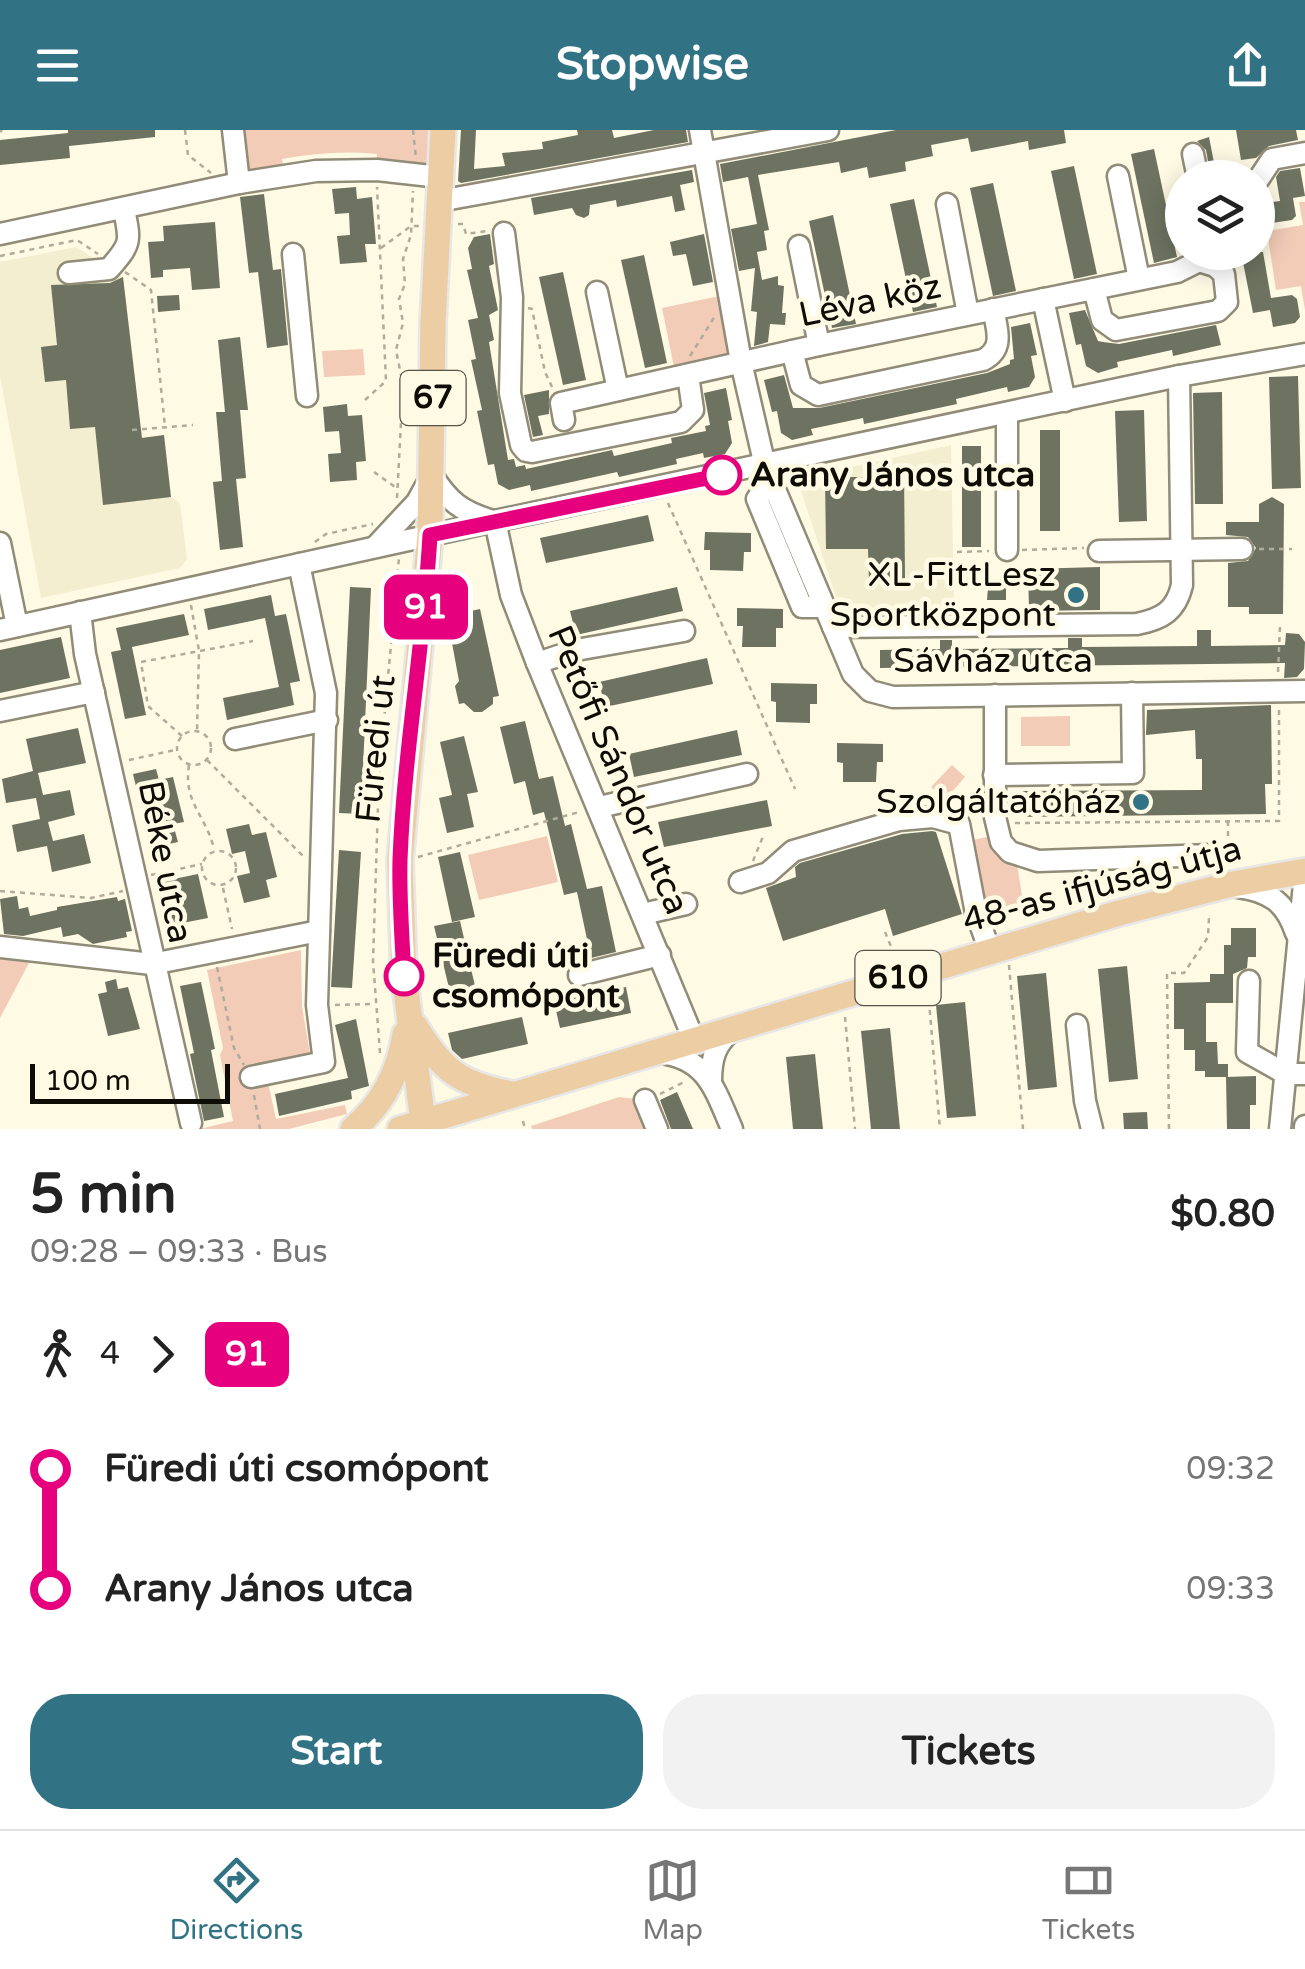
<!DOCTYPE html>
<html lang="en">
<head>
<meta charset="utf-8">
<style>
  :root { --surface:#fff; --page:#f2f2f2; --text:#222; --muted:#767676; --line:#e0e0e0; --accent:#317385 }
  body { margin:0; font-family:"Varela Round",sans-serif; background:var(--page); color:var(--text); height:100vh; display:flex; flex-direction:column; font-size:38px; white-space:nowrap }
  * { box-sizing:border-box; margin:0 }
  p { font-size:32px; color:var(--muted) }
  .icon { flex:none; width:55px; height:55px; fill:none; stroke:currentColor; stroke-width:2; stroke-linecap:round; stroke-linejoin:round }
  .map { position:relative; height:999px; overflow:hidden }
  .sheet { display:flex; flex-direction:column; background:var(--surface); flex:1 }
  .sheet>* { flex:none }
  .badge { padding:0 20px; border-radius:15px; font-size:35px; line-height:65px }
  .controls { position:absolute; left:1165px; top:30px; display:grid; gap:20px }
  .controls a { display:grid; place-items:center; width:110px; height:110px; border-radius:50%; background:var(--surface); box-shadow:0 5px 25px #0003; font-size:50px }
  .scale { position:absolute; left:30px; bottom:25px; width:200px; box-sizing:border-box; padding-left:10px; border:5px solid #0d0c05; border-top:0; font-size:28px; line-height:35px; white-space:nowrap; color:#0d0c05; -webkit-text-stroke:8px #fffae4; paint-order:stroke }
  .map>.badge { position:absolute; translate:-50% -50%; box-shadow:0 0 0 5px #fff }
  .legs { display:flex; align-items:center; gap:15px; height:110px; padding:0 30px; font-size:32px }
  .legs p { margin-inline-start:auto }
  .headline { display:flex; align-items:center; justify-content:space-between; height:170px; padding:0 30px }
  h1 { font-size:55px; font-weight:800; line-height:75px }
  .action { display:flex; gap:20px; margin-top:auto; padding:20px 30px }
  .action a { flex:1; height:115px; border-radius:40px; background:var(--accent); color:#fff; font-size:40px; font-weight:800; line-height:115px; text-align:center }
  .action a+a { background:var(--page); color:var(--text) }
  ul { padding:0 30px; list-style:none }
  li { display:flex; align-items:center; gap:35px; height:120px; font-size:38px }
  li i { display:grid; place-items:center; width:15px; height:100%; margin:0 12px; background:currentColor }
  li i::after { content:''; width:25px; height:25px; margin:-12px; border:8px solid; border-radius:50%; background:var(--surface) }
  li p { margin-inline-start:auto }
  li:first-child i { background:linear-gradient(#0000 50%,currentColor 0) }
  li:last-child i { background:linear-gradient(currentColor 50%,#0000 0) }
  header { display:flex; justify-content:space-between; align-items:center; height:130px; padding:0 30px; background:var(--accent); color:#fff; font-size:45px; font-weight:800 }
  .tab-bar { display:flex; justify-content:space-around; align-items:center; height:140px; border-top:2px solid var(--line); background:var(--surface); font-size:28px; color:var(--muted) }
  .tab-bar a { display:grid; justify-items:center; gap:5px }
  .tab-bar .current { color:var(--accent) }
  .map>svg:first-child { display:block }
  .built { fill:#f4eed1 }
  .green { fill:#f3ccb8 }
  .building { fill:#6d7360 }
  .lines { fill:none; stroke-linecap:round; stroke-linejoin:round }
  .minor-casing { stroke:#918c78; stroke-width:25 }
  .major-casing { stroke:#e7e7e6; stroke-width:30 }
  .path { stroke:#afac9b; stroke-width:2.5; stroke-dasharray:5 5; stroke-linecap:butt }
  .minor { stroke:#fff; stroke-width:20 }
  .major { stroke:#edcda3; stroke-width:25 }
  .line-1-casing { stroke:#fff; stroke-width:22 }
  .line-1 { stroke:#e6007e; stroke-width:15 }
  .stop-1-dot { fill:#fff; stroke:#e6007e; stroke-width:5 }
  .poi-dot { fill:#317385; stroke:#fffae4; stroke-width:4 }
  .labels { text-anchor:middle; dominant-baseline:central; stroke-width:9; stroke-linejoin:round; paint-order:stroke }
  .shield { fill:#fffae4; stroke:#565348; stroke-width:2.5 }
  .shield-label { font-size:32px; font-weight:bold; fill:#0d0c05 }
  .street-label { font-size:35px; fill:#0d0c05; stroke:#fffae4 }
  .stop-label { font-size:35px; font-weight:bold; fill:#0d0c05; stroke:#fffae4; text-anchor:start }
  .poi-label { font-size:35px; fill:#0d0c05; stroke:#fffae4; text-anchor:end }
</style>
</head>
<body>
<header><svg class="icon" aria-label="menu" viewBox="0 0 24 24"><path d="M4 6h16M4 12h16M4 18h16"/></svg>Stopwise<svg class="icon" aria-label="share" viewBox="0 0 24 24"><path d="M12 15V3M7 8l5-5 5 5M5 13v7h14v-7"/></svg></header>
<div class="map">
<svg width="1305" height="999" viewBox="0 0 1305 999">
  <rect width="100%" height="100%" fill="#fffae4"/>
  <g class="built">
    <polygon points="76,117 123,147 140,292 133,308 164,305 171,367 180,373 187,429 180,438 41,468 0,246 0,132"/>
    <polygon points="951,315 954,477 852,481 839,476 797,349"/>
  </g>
  <g class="green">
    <path d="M233,0H442L440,47L377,40V24C345,21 314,23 282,29L285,46L239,53Z"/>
    <polygon points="1299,72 1305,72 1305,180 1301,156 1276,160 1267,101 1303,95"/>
    <polygon points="729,164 741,232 676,247 662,178"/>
    <polygon points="363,219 365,245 324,247 322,221"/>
    <polygon points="1070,586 1070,616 1021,616 1021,587"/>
    <polygon points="952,635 965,647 945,670 931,657"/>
    <polygon points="547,706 558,752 479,770 468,725"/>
    <polygon points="991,706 1017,734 1024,778 1022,782 994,790 985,786 969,711"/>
    <polygon points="301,820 302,876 310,924 264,934 276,989 345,975 347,984 289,999 199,999 233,991 220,925 223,918 207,840"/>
    <polygon points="0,828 30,831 0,888"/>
    <polygon points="619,967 645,970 657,999 532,999 531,996"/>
  </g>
  <g class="building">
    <polygon points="68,0 155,0 155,7 69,16 70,28 0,35 0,10 68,3"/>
    <polygon points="461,0 476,0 474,39 505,36 502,23 543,19 542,12 578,5 577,0 612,0 614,8 654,0 686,0 688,12 461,53 458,51"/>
    <polygon points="896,0 1064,0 1066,13 1029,20 1028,11 971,22 968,8 931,15 933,26 905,32 906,41 869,48 867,37 841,43 839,32 758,45 769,100 764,101 767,120 757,122 762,150 778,146 778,155 784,156 782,183 786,183 785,195 770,194 768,212 754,216 757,182 751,181 755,138 739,141 731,99 757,94 748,47 723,52 720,34"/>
    <polygon points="1236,0 1296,0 1298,10 1269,16 1256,28 1241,30"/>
    <polygon points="1209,7 1217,48 1211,48 1206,20 1197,11"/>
    <polygon points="1154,19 1177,127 1154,133 1131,24"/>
    <polygon points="1074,36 1097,144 1074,149 1051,41"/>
    <polygon points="1300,38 1305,66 1293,68 1296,86 1292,90 1258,95 1258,74 1280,71 1276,47 1280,41"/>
    <polygon points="692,40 694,52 680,55 685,80 675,82 672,66 617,77 616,70 590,75 589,85 584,88 576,85 572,78 534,85 531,68"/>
    <polygon points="993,53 1016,161 993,166 970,58"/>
    <polygon points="356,57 357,69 372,67 376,114 365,114 367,132 340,134 337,106 350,105 349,83 335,84 332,59"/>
    <polygon points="264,64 273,140 281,139 288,215 267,218 258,142 249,143 240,67"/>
    <polygon points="914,69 937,177 913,182 890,74"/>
    <polygon points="833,85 856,194 832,198 809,91"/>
    <polygon points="215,92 220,158 192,160 190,138 163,140 163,147 151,148 148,112 164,111 163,96"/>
    <polygon points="490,104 494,134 489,136 498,180 489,185 494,210 489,212 508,330 514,329 516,337 525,335 526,339 612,320 614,326 672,313 671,308 706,301 705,296 710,295 704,263 726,258 732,290 728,291 732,313 725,324 704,328 703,323 676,329 677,334 619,347 617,342 531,361 530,355 509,360 498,354 494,334 488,335 477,281 482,280 471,230 476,229 468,190 478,188 467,140 472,139 468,118 474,107"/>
    <polygon points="704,104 713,152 693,156 686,124 673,126 670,112"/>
    <polygon points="1241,122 1263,122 1271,168 1292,165 1297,169 1300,187 1295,193 1273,197 1270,180 1253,183"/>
    <polygon points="644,125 667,233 645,238 621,130"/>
    <polygon points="563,142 586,250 563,255 539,147"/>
    <polygon points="123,147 142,308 164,305 171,367 103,375 95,297 70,299 66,250 45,252 41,217 57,215 51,155 110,153"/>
    <polygon points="179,165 180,180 158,182 157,166"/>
    <polygon points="1085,180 1098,211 1103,212 1119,214 1216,195 1221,215 1173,226 1172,220 1117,232 1118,237 1098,243 1086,236 1081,214 1076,215 1069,183"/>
    <polygon points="1030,193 1037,225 1031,226 1035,247 1029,257 1008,262 1007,257 956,269 957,274 864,294 863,288 811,299 813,305 792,310 781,303 777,281 772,282 764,250 784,245 793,278 819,278 987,243 1010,234 1010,230 1014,229 1011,197"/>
    <polygon points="240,207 248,280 240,280 246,348 236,349 243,417 220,420 213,352 222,351 216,282 225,282 218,210"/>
    <polygon points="1298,246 1301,358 1272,359 1269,247"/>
    <polygon points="549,260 549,284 538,286 543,305 533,307 524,265"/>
    <polygon points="1222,262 1223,374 1195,374 1193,263"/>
    <polygon points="347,274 348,286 362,285 366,331 356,332 357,350 330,352 328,324 341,323 339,301 325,302 323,277"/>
    <polygon points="1144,280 1147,391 1119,392 1115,281"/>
    <rect x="1040" y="300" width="20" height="101"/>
    <rect x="962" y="316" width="19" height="101"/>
    <polygon points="865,337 904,337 905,450 869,451 868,419 826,419 825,347 865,347"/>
    <polygon points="1272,367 1284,374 1283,484 1249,484 1249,477 1228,477 1228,433 1248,431 1256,418 1248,407 1226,405 1226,392 1259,392 1259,374"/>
    <polygon points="648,385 654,411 546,433 540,408"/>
    <polygon points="705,402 751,403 751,422 744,422 743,441 710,440 710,420 704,420"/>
    <polygon points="1100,437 1100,480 1029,481 1028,439"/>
    <polygon points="350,457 371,458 361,684 339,683"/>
    <polygon points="677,457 683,481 576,505 570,481"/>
    <polygon points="988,457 1006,457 1006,470 987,470"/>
    <polygon points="271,465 275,486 286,484 300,551 290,553 294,575 227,590 223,568 279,557 265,488 208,500 204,479"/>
    <polygon points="737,478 783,479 783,498 776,498 776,517 742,517 743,496 737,496"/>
    <polygon points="480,479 499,566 493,567 493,574 482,582 474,582 464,573 459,574 455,556 459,551 447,486"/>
    <polygon points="184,484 189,505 132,517 146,585 125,589 111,522 121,520 116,498"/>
    <polygon points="1197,500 1211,500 1211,516 1285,515 1286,503 1299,504 1305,512 1304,539 1297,547 1284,548 1285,533 880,538 880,520 940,519 940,510 952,510 952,519 1068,518 1068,508 1082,508 1082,517 1197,516"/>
    <polygon points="61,507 70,548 0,563 0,520"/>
    <polygon points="707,528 713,554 605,577 599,552"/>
    <polygon points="771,553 817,554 817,574 810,574 810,593 776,592 776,572 771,571"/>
    <polygon points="1271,575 1272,654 1265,654 1266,684 1016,687 1016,661 1202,660 1202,629 1196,629 1195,600 1146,605 1147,580"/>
    <polygon points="525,591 539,649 553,646 565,696 571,694 587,759 602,756 616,822 591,828 577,762 564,765 544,682 533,685 525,651 514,654 500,597"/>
    <polygon points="78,598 86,633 38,643 43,665 70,660 75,685 48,692 53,711 84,704 91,733 52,742 47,716 17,722 12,695 40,689 36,668 6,673 2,649 33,641 26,609"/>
    <polygon points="737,600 742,625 634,647 629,624"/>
    <polygon points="464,606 478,662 467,664 474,697 447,703 439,668 452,665 440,612"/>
    <polygon points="837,613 883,614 883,632 877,632 876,652 843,652 843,633 837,632"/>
    <polygon points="156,639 159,650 173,647 184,692 173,694 178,712 151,718 144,691 157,687 152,666 139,669 133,644"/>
    <polygon points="767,670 772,696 664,717 658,692"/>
    <polygon points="249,694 252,705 266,702 277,747 266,750 270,767 244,773 237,746 250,743 245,721 232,724 226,699"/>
    <polygon points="932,701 936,702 962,784 893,806 885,779 783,811 766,758 796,747 795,737 800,733 902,704"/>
    <polygon points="339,720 361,722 352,858 331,857"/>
    <polygon points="460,722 475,787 452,792 438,727"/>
    <polygon points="198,744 208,788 167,796 159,752"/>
    <polygon points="17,766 19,779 28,777 30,786 57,780 57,777 117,767 118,771 125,769 132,801 126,802 127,807 93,814 78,804 63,807 61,797 23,806 4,804 0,769"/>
    <polygon points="460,791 475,856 450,862 434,796"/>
    <polygon points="1231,798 1256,798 1256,827 1248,827 1247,838 1233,844 1233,873 1206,873 1206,912 1217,912 1218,934 1228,934 1228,947 1205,947 1205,941 1195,941 1195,920 1184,920 1184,899 1174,899 1174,853 1210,852 1210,844 1224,844 1224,815 1231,815"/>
    <polygon points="1127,836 1138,949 1109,952 1098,839"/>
    <polygon points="1046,843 1057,957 1028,960 1017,846"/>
    <polygon points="116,849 118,859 128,857 140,899 108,906 98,864 107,862 105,852"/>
    <polygon points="201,852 215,919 211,920 224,987 204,991 190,924 194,923 180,856"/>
    <polygon points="626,857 631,883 560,898 554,872"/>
    <polygon points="965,872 976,986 947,988 936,875"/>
    <polygon points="522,887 528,914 462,929 452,920 448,903"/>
    <polygon points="356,889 369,956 351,961 352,969 279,986 275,964 348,948 335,895"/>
    <polygon points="890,898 900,999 871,999 861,901"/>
    <polygon points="815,924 823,999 793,999 786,927"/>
    <polygon points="1256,946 1256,975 1250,975 1250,999 1227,999 1226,947"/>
    <polygon points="677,962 687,985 693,999 671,999 660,970"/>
    <polygon points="1147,982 1148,999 1124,999 1123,983"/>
  </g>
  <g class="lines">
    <defs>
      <g id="minor">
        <polyline points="233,0 239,53"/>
        <polyline points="700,0 741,232 765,336 853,544 870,561 893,567 1305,561"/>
        <polyline points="1193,24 1198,48"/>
        <polyline points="1118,46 1139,149"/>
        <polyline points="1258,50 1272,29 1305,23"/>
        <polyline points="439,71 828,0"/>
        <polyline points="947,74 968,184"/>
        <polyline points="504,103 512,167 510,263 521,315 526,321 532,322 681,292 693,280 688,245"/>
        <polyline points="0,104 239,53 316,41 377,40 440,47"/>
        <polyline points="799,116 819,215"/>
        <polyline points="293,124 307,266"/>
        <path d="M69,143L109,139C131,114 131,112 124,80"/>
        <polyline points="1094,159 1102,190 1116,200 1218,181 1227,172 1224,144 1215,136 1199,131"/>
        <polyline points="597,162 618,260"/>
        <polyline points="1043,169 1065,271"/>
        <path d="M792,221L801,255L818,265L983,230C1005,219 997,199 993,179"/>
        <polyline points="1007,284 1007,420"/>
        <polyline points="564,290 561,273 819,215 1177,142 1199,131 1204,122"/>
        <path d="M432,345C449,372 462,382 493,391"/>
        <polyline points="771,350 757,369 802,477 825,477"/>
        <polyline points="495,391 511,465 537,533 694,910"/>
        <polyline points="0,413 17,496"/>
        <polyline points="376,416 417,372 429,350"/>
        <polyline points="1099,421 1242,419"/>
        <polyline points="80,482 85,524 191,993"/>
        <path d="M833,497L1137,494C1162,489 1176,481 1182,455L1179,246"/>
        <polyline points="0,500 495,391 1179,246 1305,224"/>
        <polyline points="537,533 576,520 684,501"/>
        <polyline points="995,565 995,687 1001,712 1010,722 1038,731 1211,725"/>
        <polyline points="0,581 94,562"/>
        <polyline points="235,609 327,590"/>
        <polyline points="994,645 1133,643 1132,563"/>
        <polyline points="599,677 747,644"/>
        <polyline points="740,752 768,743 793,721 899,690 933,687 959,694 976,783 990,821"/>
        <path d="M1238,757C1270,761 1286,773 1296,803"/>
        <polyline points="643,784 686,774"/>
        <polyline points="0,817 152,834 319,801"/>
        <polyline points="579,845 660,825"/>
        <polyline points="1249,851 1247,922 1286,944 1305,944"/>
        <polyline points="1077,895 1085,971 1092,999"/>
        <path d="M660,923C707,928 715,960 732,999"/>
        <polyline points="251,947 324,932 317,875 326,563 299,434"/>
        <path d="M711,952C711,928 715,913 735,898"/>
        <polyline points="645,970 657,999"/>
        <polyline points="1280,999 1305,744"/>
        <polyline points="1305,999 1305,996"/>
      </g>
      <g id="major">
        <path d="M415,896C442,941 460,954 512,964"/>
        <path d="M353,999C383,974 399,943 405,904"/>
        <polyline points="400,999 1119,783 1228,755 1305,741"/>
        <polyline points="424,999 404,846 400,731 430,405 433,192 443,0"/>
      </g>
    </defs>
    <use href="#minor" class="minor-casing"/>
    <use href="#major" class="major-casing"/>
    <g class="path">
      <polyline points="185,0 188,25 211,43"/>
      <polyline points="413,0 416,28"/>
      <polyline points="0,2 2,0"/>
      <polyline points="458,94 463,94 466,104 487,101"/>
      <polyline points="381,118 411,96 420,96"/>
      <polyline points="0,126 77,110 98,124"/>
      <polyline points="125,142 151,160 165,297"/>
      <polyline points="528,178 532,179 545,242 553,259"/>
      <polyline points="690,226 715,186"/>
      <polyline points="365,270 386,251 377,57"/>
      <polyline points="132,300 193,295"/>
      <polyline points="374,342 398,359"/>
      <polyline points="397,368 403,255 396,220 403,193 399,169 405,154 403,129 411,105 413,61"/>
      <polyline points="668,373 795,659"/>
      <polyline points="315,412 326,404 373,394"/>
      <polyline points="1259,419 1292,419"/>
      <polyline points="1022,420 1084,418"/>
      <polyline points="957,422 989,421"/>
      <polyline points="458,449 462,481"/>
      <polyline points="191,475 199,521 197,601"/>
      <polyline points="1278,542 1280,496"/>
      <circle cx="194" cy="618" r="17"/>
      <polyline points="182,606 148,576 141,532 253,511"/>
      <polyline points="129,630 175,620"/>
      <polyline points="207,630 305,728"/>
      <path d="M189,635C183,673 206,685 214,719"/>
      <polyline points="1228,691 1228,708"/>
      <polyline points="1015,693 1279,691 1279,579"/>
      <circle cx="219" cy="738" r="17"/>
      <polyline points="418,727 579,682"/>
      <polyline points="753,731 764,704"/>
      <polyline points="151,745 202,734"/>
      <polyline points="223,758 232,799"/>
      <polyline points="0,761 91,768 123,761"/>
      <polyline points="885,802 897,831"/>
      <polyline points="1009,835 1023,999"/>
      <polyline points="217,837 234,918 244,935"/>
      <polyline points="928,860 940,999"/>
      <polyline points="335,875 372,874"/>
      <polyline points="845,887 855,999"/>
      <polyline points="380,923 373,831 379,645 399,428"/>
      <polyline points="660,964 684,952"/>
      <polyline points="254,965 260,999"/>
      <polyline points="523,991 525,999"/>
      <polyline points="1169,999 1167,843 1184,843 1208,807 1209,788"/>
    </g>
    <use href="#minor" class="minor"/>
    <use href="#major" class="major"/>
  </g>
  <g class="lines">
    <defs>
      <path id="line-1" d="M404,846C402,807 399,768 400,730C404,621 424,514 430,405L722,345"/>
    </defs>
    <use href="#line-1" class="line-1-casing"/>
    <use href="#line-1" class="line-1"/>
  </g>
  <g class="stop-1-dot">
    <circle cx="722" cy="345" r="18"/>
    <circle cx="404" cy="846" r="18"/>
  </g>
  <g class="poi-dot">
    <circle cx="1076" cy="465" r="10"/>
    <circle cx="1141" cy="672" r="10"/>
  </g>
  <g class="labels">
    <g class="shield">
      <rect x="400.5" y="241" width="65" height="54" rx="8"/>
      <rect x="855.5" y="821" width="85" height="54" rx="8"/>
    </g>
    <g class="shield-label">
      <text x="433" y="268">67</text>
      <text x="898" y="848">610</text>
    </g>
    <g class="street-label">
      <text transform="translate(870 171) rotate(-12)">Léva köz</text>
      <text x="993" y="531">Sávház utca</text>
      <text transform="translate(376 619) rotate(-84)">Füredi út</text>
      <text transform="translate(618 640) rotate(67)">Petőfi Sándor utca</text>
      <text transform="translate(165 732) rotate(79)">Béke utca</text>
      <text transform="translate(1102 755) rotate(-15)">48-as ifjúság útja</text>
    </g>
    <g class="stop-label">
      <text x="750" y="345">Arany János utca</text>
      <text x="432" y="826">Füredi úti<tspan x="432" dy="40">csomópont</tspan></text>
    </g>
    <g class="poi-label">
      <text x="1056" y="445">XL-FittLesz<tspan x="1056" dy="40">Sportközpont</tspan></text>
      <text x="1121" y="672">Szolgáltatóház</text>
    </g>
  </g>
</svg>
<div class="controls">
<a><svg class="icon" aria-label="layers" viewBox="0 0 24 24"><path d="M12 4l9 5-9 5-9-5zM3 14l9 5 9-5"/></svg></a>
</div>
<div class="scale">100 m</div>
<b class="badge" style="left:426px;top:477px;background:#e6007e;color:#fff">91</b>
</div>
<section class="sheet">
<div class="headline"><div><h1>5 min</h1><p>09:28 – 09:33 · Bus</p></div><b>$0.80</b></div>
<div class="legs"><svg class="icon" aria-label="walk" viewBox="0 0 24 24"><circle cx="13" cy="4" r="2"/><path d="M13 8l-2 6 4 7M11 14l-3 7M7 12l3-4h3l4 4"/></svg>4<svg class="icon" aria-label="forward" viewBox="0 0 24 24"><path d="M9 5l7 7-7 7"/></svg><b class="badge" style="background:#e6007e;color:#fff">91</b></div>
<ul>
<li><i style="color:#e6007e"></i><b>Füredi úti csomópont</b><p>09:32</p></li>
<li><i style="color:#e6007e"></i><b>Arany János utca</b><p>09:33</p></li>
</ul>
<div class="action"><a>Start</a><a>Tickets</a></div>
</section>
<nav class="tab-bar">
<a class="current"><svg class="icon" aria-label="directions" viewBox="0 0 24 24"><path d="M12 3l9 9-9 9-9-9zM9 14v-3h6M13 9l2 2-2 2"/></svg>Directions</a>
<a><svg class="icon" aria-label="map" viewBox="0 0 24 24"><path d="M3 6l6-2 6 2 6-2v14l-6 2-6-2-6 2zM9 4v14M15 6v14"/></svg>Map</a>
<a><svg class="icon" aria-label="tickets" viewBox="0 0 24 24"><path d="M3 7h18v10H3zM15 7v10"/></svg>Tickets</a>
</nav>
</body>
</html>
